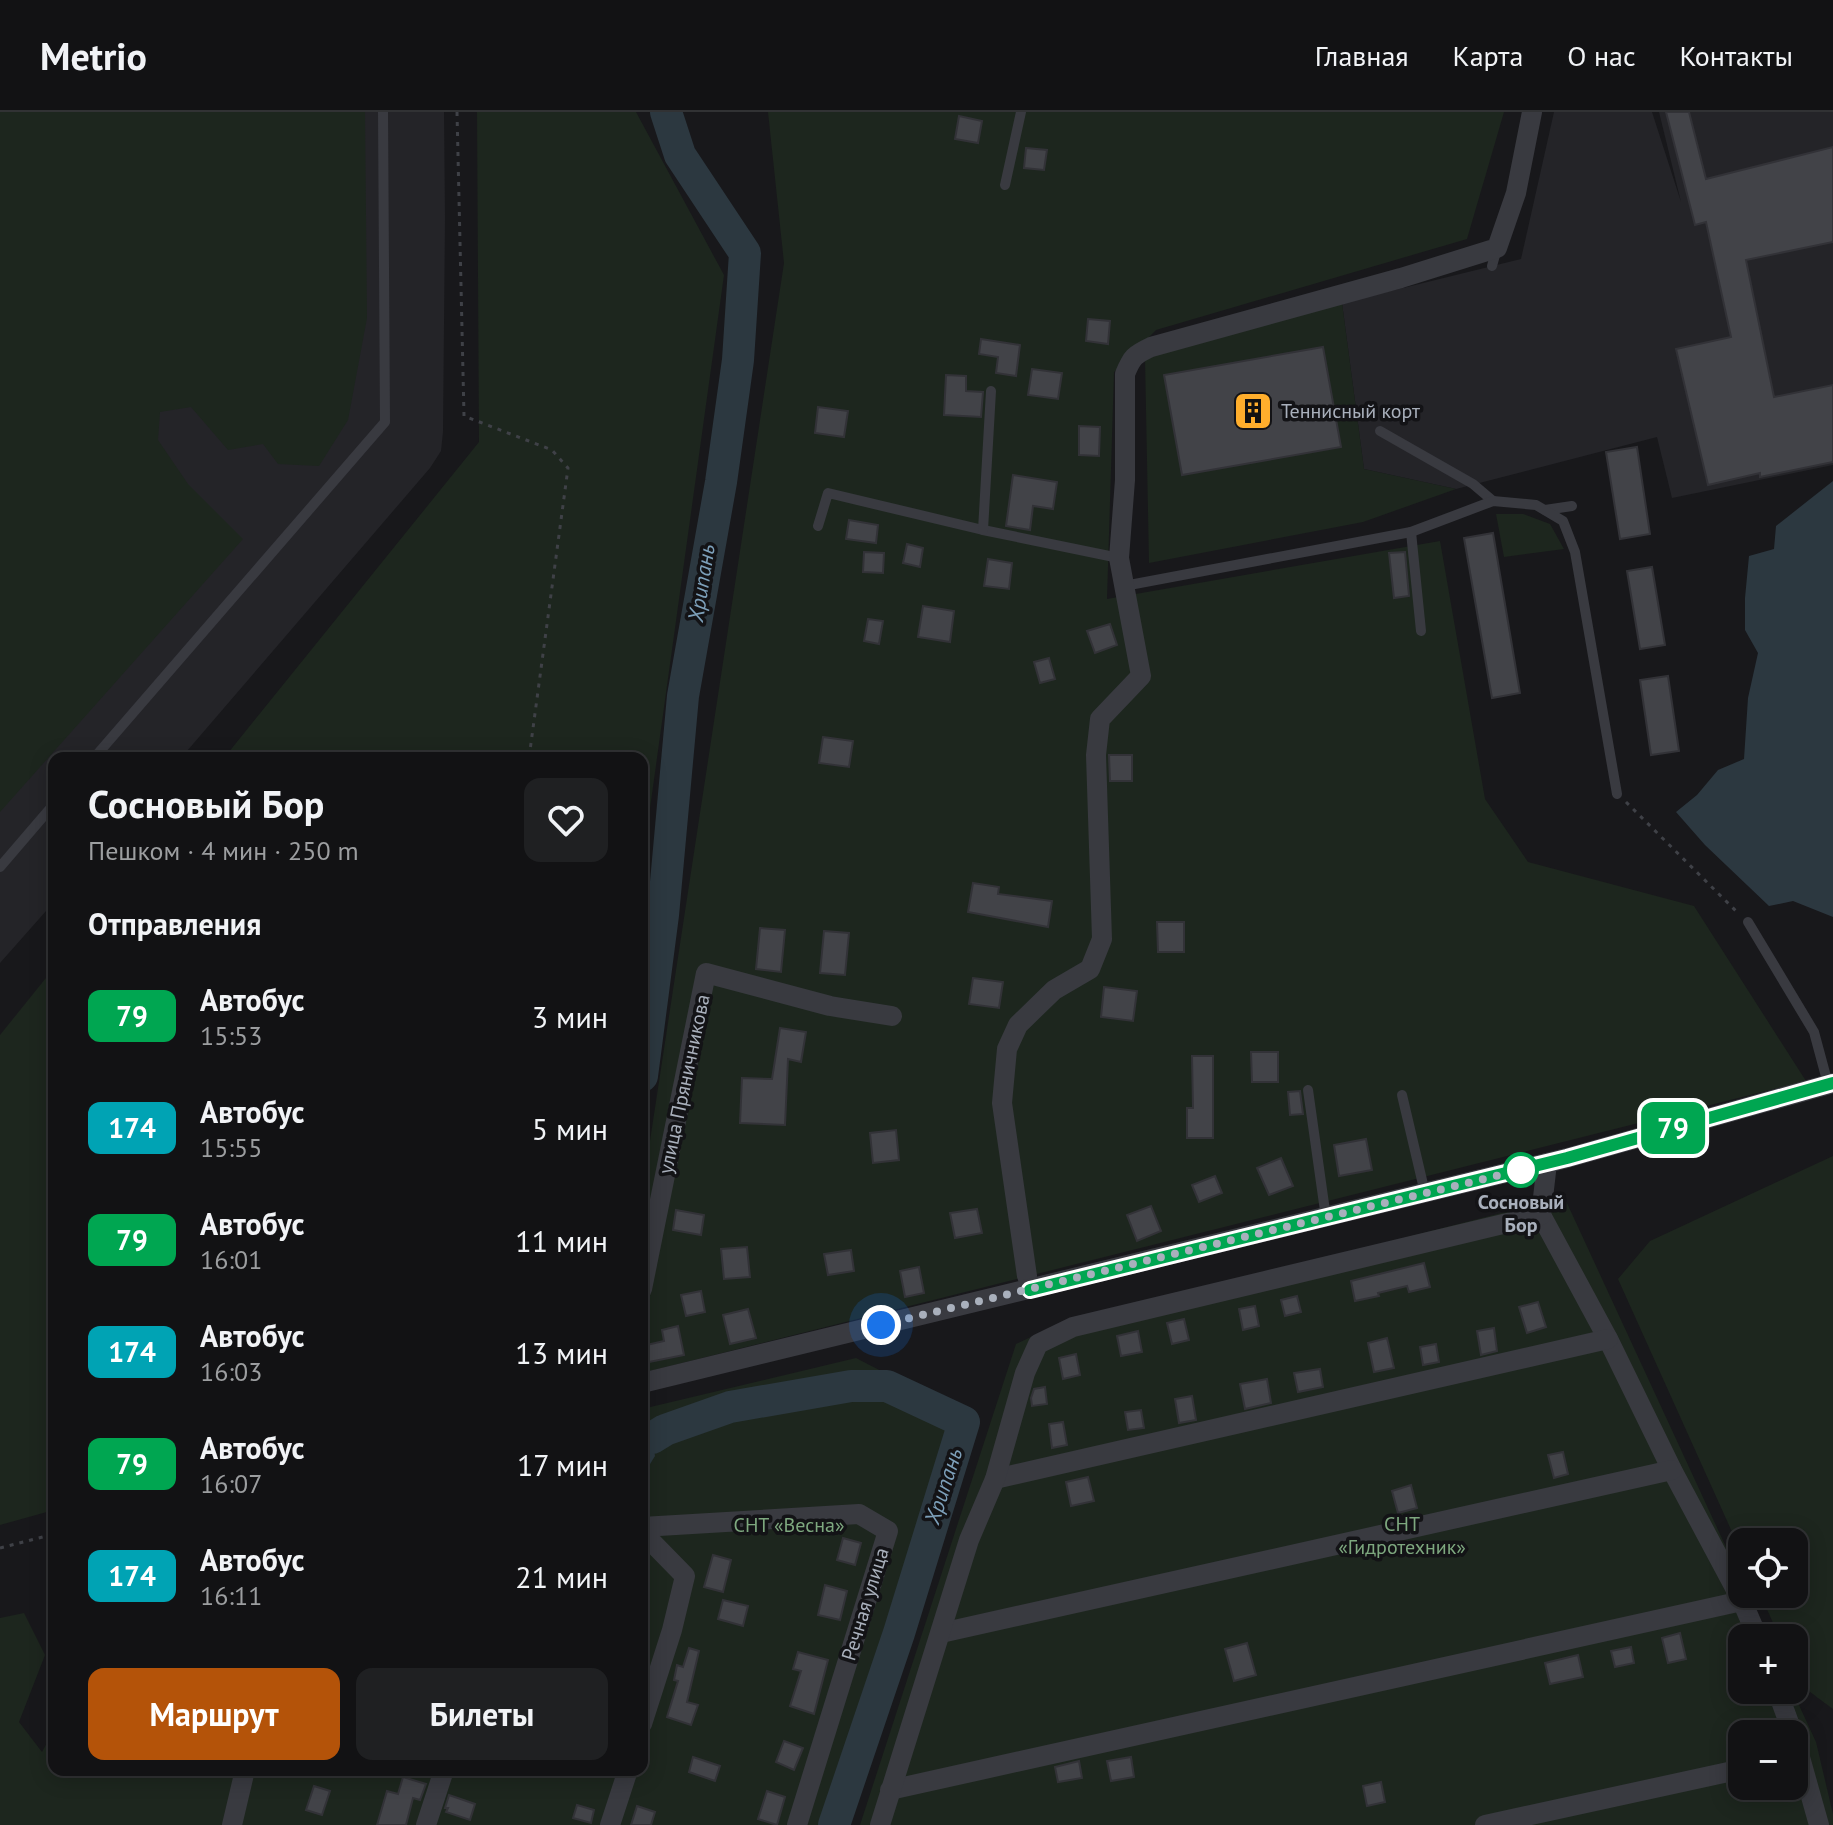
<!DOCTYPE html>
<html lang="ru">
<head>
<meta charset="utf-8">
<style>
  :root { --surface:#121214; --page:#1f2022; --text:#f1f3f6; --muted:#9c9ea0; --line:#313234; --accent:#b45309 }
  body { margin:0; font-family:"PT Sans",sans-serif; background:var(--page); color:var(--text); height:100vh; display:flex; flex-direction:column; font-size:30px; white-space:nowrap }
  * { box-sizing:border-box; margin:0 }
  p { font-size:26px; color:var(--muted) }
  .icon { flex:none; width:44px; height:44px; fill:none; stroke:currentColor; stroke-width:2; stroke-linecap:round; stroke-linejoin:round }
  .map { position:relative; flex:1; overflow:hidden }
  .drawer { position:absolute; left:48px; top:640px; width:600px; height:1024px; display:flex; flex-direction:column; background:var(--surface); border-radius:16px; box-shadow:0 4px 20px #0003,0 0 0 2px var(--line) }
  .drawer>* { flex:none }
  .badge { padding:0 16px; border-radius:12px; font-size:28px; line-height:52px }
  .fabs { position:absolute; left:1728px; top:1416px; display:grid; gap:16px }
  .fabs a { display:grid; place-items:center; width:80px; height:80px; border-radius:16px; background:var(--surface); box-shadow:0 4px 20px #0003,0 0 0 2px var(--line); font-size:40px }
  .you { position:absolute; width:40px; height:40px; margin:-20px; border:6px solid #fff; border-radius:50%; background:#1a73e8; box-shadow:0 0 0 12px #1a73e833 }
  .map>.badge { position:absolute; translate:-50% -50%; box-shadow:0 0 0 4px #fff }
  h2 { padding:0 40px; font-size:30px; line-height:72px }
  .round { display:grid; place-items:center; flex:none; width:84px; height:84px; border-radius:16px; background:var(--page) }
  .overview { display:flex; align-items:center; justify-content:space-between; height:136px; padding:0 40px }
  h1 { font-size:38px; font-weight:700; line-height:60px }
  .button { display:flex; gap:16px; margin-top:auto; padding:16px 40px }
  .button a { flex:1; height:92px; border-radius:16px; background:var(--accent); color:#fff; font-size:32px; font-weight:700; line-height:92px; text-align:center }
  .button a+a { background:var(--page); color:var(--text) }
  ul { padding:0; list-style:none }
  li { display:flex; align-items:center; gap:24px; height:112px; padding:0 40px }
  li div { flex:1 }
  li b { display:block; font-size:30px }
  li em { font-style:normal }
  li .badge { min-width:88px; font-weight:700; text-align:center }
  header { display:flex; align-items:center; gap:48px; box-sizing:border-box; height:112px; padding:0 40px; background:var(--surface); border-bottom:2px solid var(--line) }
  header strong { font-size:38px }
  nav { display:flex; gap:44px; margin-inline-start:auto; font-size:28px }
  .map>svg:first-child { display:block }
  .built { fill:#242428 }
  .green { fill:#1d261e; fill-rule:evenodd }
  .water { fill:#2c3840 }
  .lines { fill:none; stroke-linecap:round; stroke-linejoin:round }
  .river { stroke:#2c3840; stroke-width:32 }
  .building { fill:#424348; stroke:#323237; stroke-width:2 }
  .path { stroke:#3f4147; stroke-width:3; stroke-dasharray:4 6; stroke-linecap:butt }
  .lane { stroke:#393a40; stroke-width:10 }
  .street { stroke:#393a40; stroke-width:20 }
  .line-casing { stroke:#fff; stroke-width:18 }
  .line { stroke:#00a651; stroke-width:12 }
  .walk { stroke:#a9b0bc; stroke-width:8; stroke-dasharray:0 14.4 }
  .stop-dot { fill:#fff; stroke:#00a651; stroke-width:4 }
  .labels { text-anchor:middle; dominant-baseline:central; stroke-width:7; stroke-linejoin:round; paint-order:stroke }
  .poi-label { font-size:20px; fill:#a9b0bc; stroke:#131316; text-anchor:start }
  .street-label { font-size:20px; fill:#a9b0bc; stroke:#131316 }
  .stop-label { font-size:20px; font-weight:bold; fill:#a9b0bc; stroke:#131316 }
  .park-label { font-size:20px; fill:#7ea87f; stroke:#131316 }
  .water-label { font-size:22px; font-style:italic; fill:#7da0ba; stroke:#131316 }
</style>
</head>
<body>
<header>
<strong>Metrio</strong>
<nav><a>Главная</a><a>Карта</a><a>О нас</a><a>Контакты</a></nav>
</header>
<div class="map">
<svg width="1833" height="1713" viewBox="0 0 1833 1713">
  <rect width="100%" height="100%" fill="#18181b"/>
  <g class="built">
    <polygon points="0,0 444,0 445,106 443,320 441,339 430,356 181,646 54,646 54,790 0,851"/>
    <polygon points="1554,0 1652,0 1681,90 1659,0 1833,0 1833,353 1672,386 1657,325 1456,377 1364,357 1342,191 1521,147"/>
  </g>
  <g class="green">
    <polygon points="0,0 365,0 367,206 348,308 319,354 278,352 263,332 228,338 191,295 160,300 158,328 188,372 243,427 0,700"/>
    <polygon points="477,0 636,0 724,163 642,754 642,646 224,646 479,330"/>
    <polygon points="768,0 1504,0 1467,127 1156,218 1114,260 1107,487 1440,429 1485,687 1528,750 1694,794 1806,969 642,1261 642,1081 784,151"/>
    <polygon points="1342,191 1364,357 1456,377 1363,410 1149,451 1145,246"/>
    <polygon points="1496,402 1523,402 1550,412 1564,437 1504,445"/>
    <polygon points="54,856 54,1398 0,1413 0,923"/>
    <path d="M1833,1044V1597C1796,1569 1794,1573 1794,1526H1780L1760,1482H1794V1430H1742V1442L1618,1167L1650,1129Z"/>
    <path d="M1556,1087L1566,1089L1768,1526H1742V1578H1792L1816,1630L1833,1702V1713H860L1016,1232L1050,1216ZM1742,1622H1794V1674H1742Z"/>
    <polygon points="856,1246 978,1309 847,1713 0,1713 0,1506 24,1501 45,1543 19,1610 42,1640 54,1618 54,1658 642,1658 642,1297"/>
  </g>
  <g class="water">
    <polygon points="1833,369 1833,805 1793,789 1769,794 1705,733 1676,700 1697,683 1718,658 1744,647 1748,586 1758,541 1745,518 1745,486 1749,444 1774,437 1776,414"/>
    <polygon points="642,1303 649,1312 655,1344 642,1365"/>
  </g>
  <g class="lines">
    <g class="river">
      <polyline points="642,964 663,803 683,584 721,370 738,248 745,141 680,43 666,0"/>
      <polyline points="642,1326 652,1326 665,1318 730,1295 851,1274 887,1274 964,1310 899,1521 834,1713"/>
    </g>
  </g>
  <g class="building">
    <polygon points="1666,0 1689,0 1706,67 1833,35 1833,130 1746,148 1774,285 1833,273 1833,350 1760,365 1760,361 1708,373 1676,237 1731,225 1706,110 1695,113"/>
    <polygon points="959,4 982,9 978,31 955,27"/>
    <polygon points="1026,36 1047,38 1044,58 1024,56"/>
    <polygon points="1088,207 1110,209 1108,232 1086,229"/>
    <polygon points="981,227 1020,233 1016,264 996,261 998,245 979,242"/>
    <polygon points="1323,235 1341,335 1182,363 1164,263"/>
    <polygon points="1032,257 1062,261 1058,287 1028,283"/>
    <polygon points="946,263 966,264 966,279 983,280 981,305 944,303"/>
    <polygon points="818,295 848,299 844,325 815,321"/>
    <polygon points="1079,314 1100,315 1099,344 1079,343"/>
    <polygon points="1637,335 1650,422 1620,427 1606,340"/>
    <polygon points="1013,363 1057,370 1053,397 1033,394 1030,418 1006,414"/>
    <polygon points="849,408 878,413 876,431 846,427"/>
    <polygon points="1493,421 1520,581 1492,586 1464,426"/>
    <polygon points="907,432 923,436 920,455 903,451"/>
    <polygon points="864,440 884,441 883,461 863,460"/>
    <polygon points="1405,440 1409,484 1394,486 1389,441"/>
    <polygon points="988,447 1012,451 1009,477 984,474"/>
    <polygon points="1652,455 1665,533 1640,537 1627,459"/>
    <polygon points="923,494 954,499 950,530 918,525"/>
    <polygon points="868,507 883,509 879,532 864,529"/>
    <polygon points="1110,512 1117,533 1095,541 1087,519"/>
    <polygon points="1049,546 1055,567 1040,571 1034,550"/>
    <polygon points="1668,564 1679,639 1651,643 1640,568"/>
    <polygon points="823,625 853,629 849,655 819,651"/>
    <polygon points="1109,643 1132,643 1132,669 1110,669"/>
    <polygon points="973,771 999,775 998,782 1052,789 1048,815 968,800"/>
    <polygon points="1157,810 1184,810 1184,840 1158,840"/>
    <polygon points="760,816 785,818 781,860 756,857"/>
    <polygon points="824,819 849,821 845,863 820,861"/>
    <polygon points="973,866 1003,870 999,896 969,892"/>
    <polygon points="1104,875 1137,879 1133,909 1101,905"/>
    <polygon points="780,916 806,920 801,950 788,947 785,1013 740,1011 742,966 772,967"/>
    <polygon points="1251,940 1278,940 1278,970 1252,970"/>
    <polygon points="1192,944 1213,944 1213,1026 1187,1026 1187,996 1193,996"/>
    <polygon points="1300,979 1303,1002 1290,1003 1288,980"/>
    <polygon points="896,1018 899,1048 873,1051 870,1021"/>
    <polygon points="1366,1027 1372,1058 1339,1064 1334,1033"/>
    <polygon points="1281,1046 1293,1074 1269,1083 1257,1056"/>
    <polygon points="1215,1064 1222,1081 1199,1090 1192,1073"/>
    <polygon points="1151,1094 1161,1119 1137,1129 1127,1103"/>
    <polygon points="977,1097 982,1121 955,1126 950,1101"/>
    <polygon points="676,1098 704,1103 701,1123 673,1118"/>
    <polygon points="747,1135 750,1165 724,1167 721,1137"/>
    <polygon points="851,1138 854,1159 828,1163 824,1142"/>
    <polygon points="1424,1151 1430,1175 1409,1180 1407,1174 1378,1181 1379,1184 1355,1189 1351,1169"/>
    <polygon points="919,1155 924,1181 905,1185 900,1159"/>
    <polygon points="701,1179 705,1200 686,1204 681,1183"/>
    <polygon points="1297,1184 1301,1200 1285,1204 1281,1188"/>
    <polygon points="1538,1190 1546,1215 1527,1221 1519,1195"/>
    <polygon points="1255,1194 1259,1214 1243,1218 1239,1197"/>
    <polygon points="748,1197 756,1226 730,1232 723,1203"/>
    <polygon points="1184,1207 1189,1228 1172,1232 1167,1211"/>
    <polygon points="678,1214 684,1243 644,1251 642,1234 664,1229 662,1218"/>
    <polygon points="1494,1216 1497,1239 1481,1243 1477,1219"/>
    <polygon points="1138,1219 1142,1240 1121,1244 1117,1224"/>
    <polygon points="1387,1226 1394,1256 1374,1260 1368,1231"/>
    <polygon points="1436,1232 1439,1250 1423,1253 1420,1235"/>
    <polygon points="1076,1242 1080,1263 1063,1267 1059,1246"/>
    <polygon points="1320,1257 1323,1275 1298,1280 1294,1261"/>
    <polygon points="1267,1267 1271,1291 1245,1297 1240,1272"/>
    <polygon points="1045,1275 1047,1292 1032,1294 1031,1286 1034,1277"/>
    <polygon points="1192,1284 1196,1308 1179,1311 1175,1287"/>
    <polygon points="1141,1298 1144,1316 1128,1318 1125,1300"/>
    <polygon points="1063,1310 1067,1333 1052,1336 1049,1312"/>
    <polygon points="1563,1340 1568,1362 1554,1366 1548,1343"/>
    <polygon points="1088,1365 1094,1389 1071,1394 1066,1370"/>
    <polygon points="1411,1373 1417,1396 1398,1401 1392,1379"/>
    <polygon points="843,1426 861,1431 855,1453 837,1448"/>
    <polygon points="713,1443 731,1448 723,1480 704,1475"/>
    <polygon points="825,1473 847,1479 840,1508 818,1503"/>
    <polygon points="723,1488 748,1494 743,1514 718,1507"/>
    <polygon points="1680,1521 1686,1547 1668,1551 1662,1526"/>
    <polygon points="1247,1531 1256,1563 1234,1569 1225,1537"/>
    <polygon points="1631,1535 1634,1551 1615,1555 1611,1539"/>
    <polygon points="689,1536 699,1539 687,1590 698,1593 691,1613 667,1605 678,1569 674,1568 677,1553 683,1555"/>
    <polygon points="798,1540 828,1548 814,1602 790,1594 801,1559 793,1557"/>
    <polygon points="1578,1543 1583,1565 1550,1572 1545,1551"/>
    <polygon points="784,1629 803,1636 794,1658 776,1650"/>
    <polygon points="693,1645 720,1654 715,1669 689,1660"/>
    <polygon points="1131,1645 1134,1665 1111,1669 1107,1649"/>
    <polygon points="1079,1649 1082,1666 1058,1670 1055,1655"/>
    <polygon points="403,1665 426,1672 420,1688 413,1686 406,1713 377,1713 387,1679 398,1682"/>
    <polygon points="1381,1670 1385,1690 1367,1694 1363,1674"/>
    <polygon points="314,1674 330,1679 322,1703 306,1698"/>
    <polygon points="767,1679 785,1685 777,1713 758,1707"/>
    <polygon points="449,1683 475,1692 470,1708 446,1700 448,1696 445,1696"/>
    <polygon points="577,1693 594,1698 591,1711 573,1706"/>
    <polygon points="637,1694 655,1700 651,1713 631,1713"/>
  </g>
  <g class="lines">
    <g class="path">
      <polyline points="457,0 464,304 552,338 568,356 529,646"/>
      <polyline points="1626,690 1737,800"/>
      <polyline points="0,1436 54,1422"/>
    </g>
    <g class="lane">
      <polyline points="1005,73 1021,0"/>
      <polyline points="1492,154 1497,136"/>
      <polyline points="1380,319 1473,372 1493,389"/>
      <polyline points="1545,398 1572,394"/>
      <polyline points="818,414 828,381 983,418 1119,446"/>
      <polyline points="983,418 991,279"/>
      <polyline points="1411,420 1421,519"/>
      <polyline points="1124,474 1411,420 1493,389 1536,393 1563,409 1575,440 1617,682"/>
      <polyline points="94,646 385,310 383,0"/>
      <polyline points="0,755 54,692"/>
      <polyline points="1748,810 1814,920 1828,972"/>
      <polyline points="1308,978 1326,1106"/>
      <polyline points="1402,983 1425,1081"/>
    </g>
    <g class="street">
      <polyline points="1547,1051 1541,1103 1608,1227 1672,1358 1742,1489 1758,1526"/>
      <path d="M1027,1164L1002,991L1007,937L1018,913L1054,878L1090,857L1102,827L1096,643L1100,607L1141,564L1119,446L1125,368V262C1132,245 1134,243 1151,235L1401,166L1497,136L1516,81L1532,0"/>
      <polyline points="642,1177 706,861 830,894 892,904"/>
      <polyline points="642,1271 1567,1046 1833,971"/>
      <polyline points="995,1367 1608,1227"/>
      <polyline points="642,1415 859,1402 888,1419 797,1713"/>
      <polyline points="642,1420 685,1464 672,1518 642,1612"/>
      <polyline points="941,1521 1672,1358"/>
      <polyline points="1777,1578 1793,1622"/>
      <polyline points="1794,1624 1819,1713"/>
      <polyline points="890,1678 1742,1489"/>
      <polyline points="232,1713 245,1658"/>
      <polyline points="426,1713 444,1658"/>
      <polyline points="610,1713 628,1658"/>
      <polyline points="880,1713 969,1428 995,1367 1025,1261 1038,1232 1073,1215 1541,1103"/>
      <polyline points="1485,1713 1742,1657"/>
    </g>
  </g>
  <g class="lines">
    <defs>
      <polyline id="line" points="1030,1178 1567,1046 1833,971"/>
    </defs>
    <use href="#line" class="line-casing"/>
    <use href="#line" class="line"/>
    <polyline class="walk" points="881,1213 1521,1058"/>
  </g>
  <defs>
    <symbol id="building-square" viewBox="-11 -11 22 22"><rect x="-9" y="-9" width="18" height="18" rx="4" fill="#ffae2c" stroke="#131316"/><path d="M-4-6H4V6H1V3H-1V6H-4ZM-2.5-4.3h1.7v1.8h-1.7ZM.8-4.3h1.7v1.8H.8ZM-2.5-1h1.7V.8h-1.7ZM.8-1h1.7V.8H.8Z" fill="#111"/></symbol>
  </defs>
  <g fill-rule="evenodd">
    <use href="#building-square" x="1231" y="277" width="44" height="44"/>
  </g>
  <circle class="stop-dot" cx="1521" cy="1058" r="16"/>
  <g class="labels">
    <g class="poi-label">
      <text x="1281" y="299">Теннисный корт</text>
    </g>
    <g class="street-label">
      <text transform="translate(684 972) rotate(-78)">улица Пряничникова</text>
      <text transform="translate(865 1492) rotate(-73)">Речная улица</text>
    </g>
    <g class="stop-label">
      <text x="1521" y="1090">Сосновый<tspan x="1521" dy="23">Бор</tspan></text>
    </g>
    <g class="park-label">
      <text x="1402" y="1412">СНТ<tspan x="1402" dy="23">«Гидротехник»</tspan></text>
      <text x="789" y="1413">СНТ «Весна»</text>
    </g>
    <g class="water-label">
      <text transform="translate(701 471) rotate(-81)">Хрипань</text>
      <text transform="translate(943 1374) rotate(-72)">Хрипань</text>
    </g>
  </g>
</svg>
<div class="fabs">
<a><svg class="icon" aria-label="locate" viewBox="0 0 24 24"><circle cx="12" cy="12" r="6"/><path d="M12 2v4M12 18v4M2 12h4M18 12h4"/></svg></a>
<a>+</a>
<a>−</a>
</div>
<div class="you" style="left:881px;top:1213px"></div>
<b class="badge" style="left:1673px;top:1016px;background:#00a651;color:#fff">79</b>
<section class="drawer">
<div class="overview"><div><h1>Сосновый Бор</h1><p>Пешком · 4 мин · 250 m</p></div><a class="round"><svg class="icon" aria-label="heart" viewBox="0 0 24 24"><path d="M12 20l-8-8c-3-5 5-10 8-4 3-6 11-1 8 4z"/></svg></a></div>
<h2>Отправления</h2>
<ul>
<li><span class="badge" style="background:#00a651;color:#fff">79</span><div><b>Автобус</b><p>15:53</p></div><em>3 мин</em></li>
<li><span class="badge" style="background:#00a3b4;color:#fff">174</span><div><b>Автобус</b><p>15:55</p></div><em>5 мин</em></li>
<li><span class="badge" style="background:#00a651;color:#fff">79</span><div><b>Автобус</b><p>16:01</p></div><em>11 мин</em></li>
<li><span class="badge" style="background:#00a3b4;color:#fff">174</span><div><b>Автобус</b><p>16:03</p></div><em>13 мин</em></li>
<li><span class="badge" style="background:#00a651;color:#fff">79</span><div><b>Автобус</b><p>16:07</p></div><em>17 мин</em></li>
<li><span class="badge" style="background:#00a3b4;color:#fff">174</span><div><b>Автобус</b><p>16:11</p></div><em>21 мин</em></li>
</ul>
<div class="button"><a>Маршрут</a><a>Билеты</a></div>
</section>
</div>
</body>
</html>
